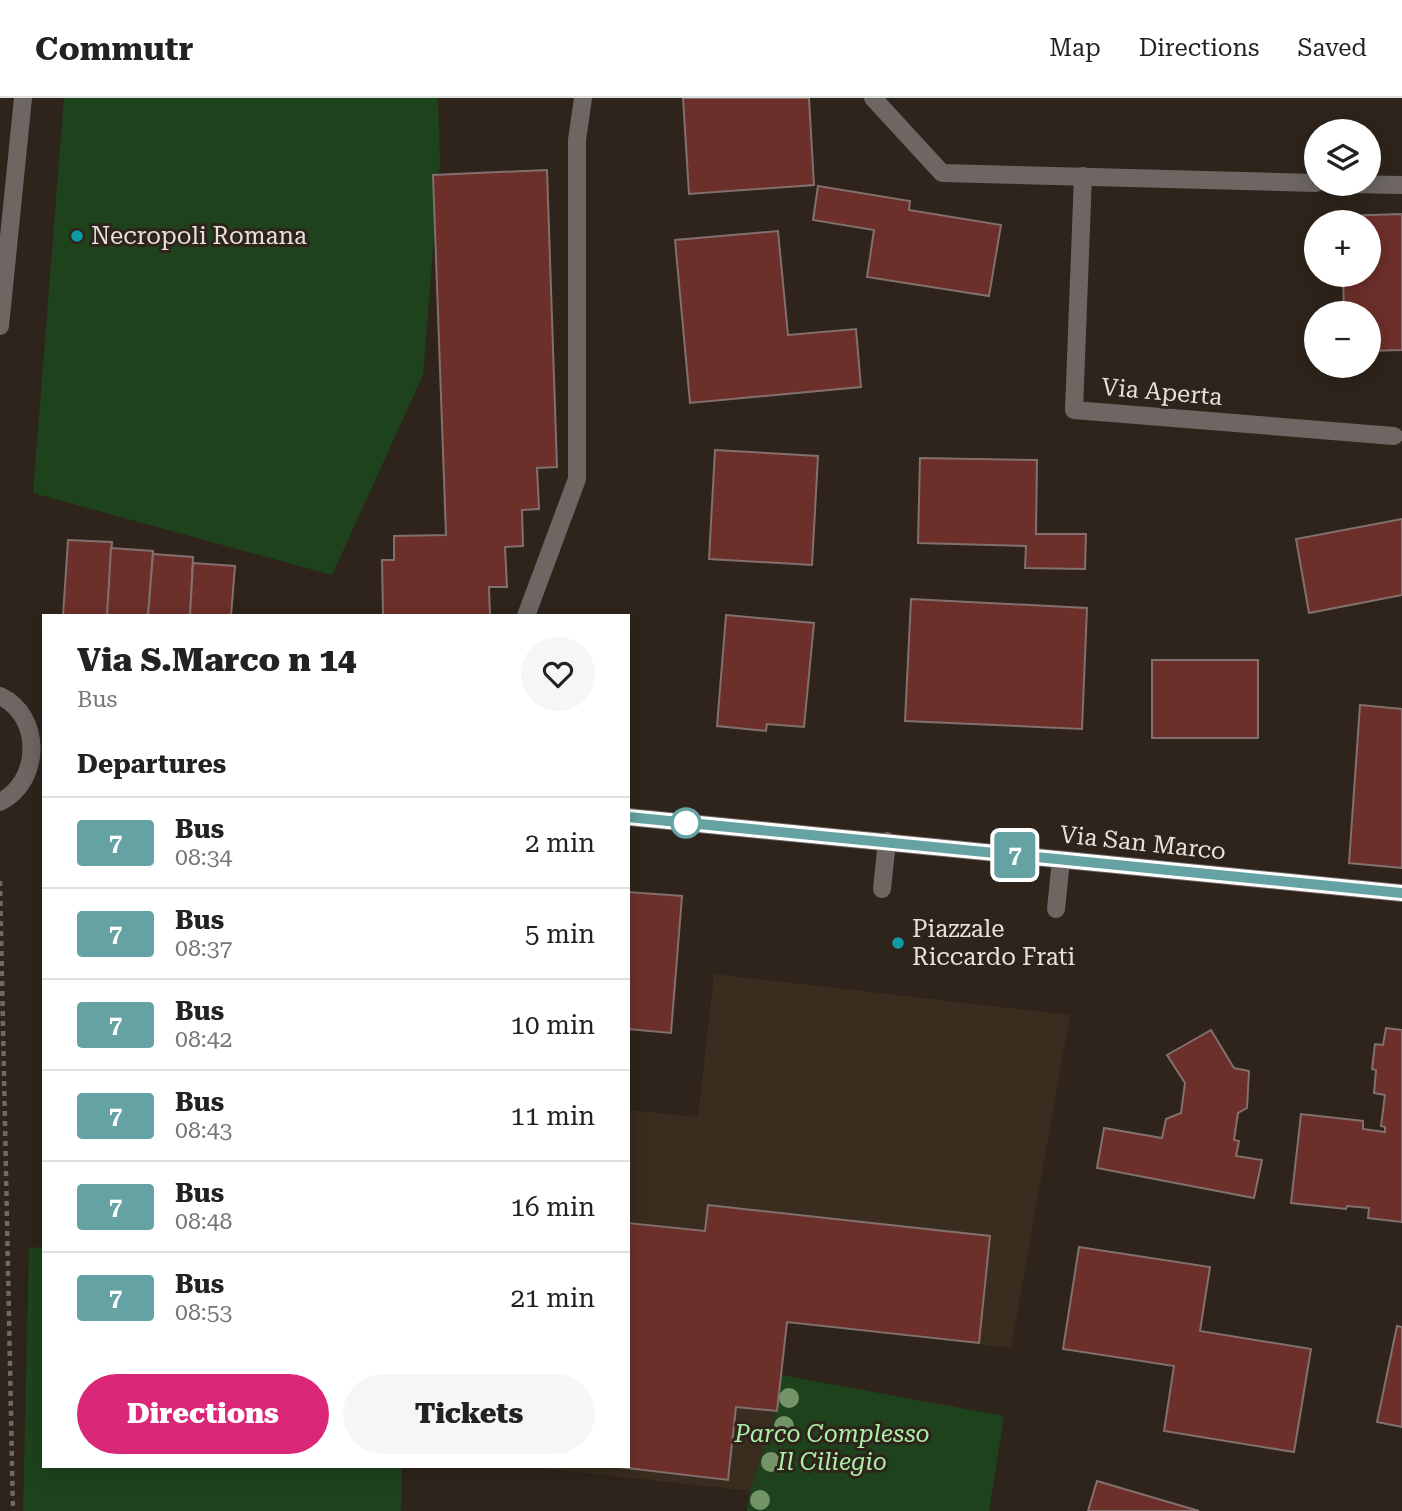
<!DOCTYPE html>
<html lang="en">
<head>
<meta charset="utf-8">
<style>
  :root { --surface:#fff; --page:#f6f6f6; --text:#222; --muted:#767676; --line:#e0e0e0; --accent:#db2777 }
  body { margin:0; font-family:"Roboto Serif",serif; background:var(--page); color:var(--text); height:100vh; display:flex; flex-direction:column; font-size:26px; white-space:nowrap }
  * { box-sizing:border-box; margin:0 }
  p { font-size:23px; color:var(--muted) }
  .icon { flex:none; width:38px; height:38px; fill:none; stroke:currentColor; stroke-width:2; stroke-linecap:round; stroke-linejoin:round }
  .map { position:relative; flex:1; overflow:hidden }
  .sheet { position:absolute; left:42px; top:516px; width:588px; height:854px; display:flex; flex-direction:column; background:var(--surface); border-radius:0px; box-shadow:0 4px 18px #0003 }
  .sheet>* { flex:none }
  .badge { padding:0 14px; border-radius:5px; font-size:24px; line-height:46px }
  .buttons { position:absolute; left:1304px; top:21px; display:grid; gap:14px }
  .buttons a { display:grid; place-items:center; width:77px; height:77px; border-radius:50%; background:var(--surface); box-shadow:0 4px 18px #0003; font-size:35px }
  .map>.badge { position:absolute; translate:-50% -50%; box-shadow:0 0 0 4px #fff }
  h2 { padding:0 35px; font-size:26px; line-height:63px }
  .round { display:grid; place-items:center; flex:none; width:74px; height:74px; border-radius:37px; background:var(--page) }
  .head { display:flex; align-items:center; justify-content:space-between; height:119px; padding:0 35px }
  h1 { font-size:33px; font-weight:800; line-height:52px }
  .primary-button { display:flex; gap:14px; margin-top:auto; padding:14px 35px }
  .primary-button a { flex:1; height:80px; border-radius:42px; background:var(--accent); color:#fff; font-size:28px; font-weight:800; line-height:80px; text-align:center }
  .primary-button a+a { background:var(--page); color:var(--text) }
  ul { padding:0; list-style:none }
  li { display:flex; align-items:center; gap:21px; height:91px; padding:0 35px; border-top:2px solid var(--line) }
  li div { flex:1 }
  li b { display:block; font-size:26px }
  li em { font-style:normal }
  li .badge { min-width:77px; font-weight:700; text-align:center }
  header { display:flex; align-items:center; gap:42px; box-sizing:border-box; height:98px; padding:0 35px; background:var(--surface); border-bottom:2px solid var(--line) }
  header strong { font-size:33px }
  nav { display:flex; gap:38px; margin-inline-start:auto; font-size:24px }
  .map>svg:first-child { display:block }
  .built { fill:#3a2c1e }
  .green { fill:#1e431c }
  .building { fill:#6d2f2a; stroke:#81706d; stroke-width:2 }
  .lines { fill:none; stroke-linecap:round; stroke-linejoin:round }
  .path { stroke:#726961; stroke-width:4.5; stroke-dasharray:5 5; stroke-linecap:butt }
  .service { stroke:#6d6663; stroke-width:18 }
  .minor { stroke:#6d6663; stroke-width:18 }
  .tree { fill:#739467 }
  .line-casing { stroke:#fff; stroke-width:16 }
  .line { stroke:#65a2a3; stroke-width:10 }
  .culture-dot { fill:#0f9aa8; stroke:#2e241b; stroke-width:2.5 }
  .stop-dot { fill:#fff; stroke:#65a2a3; stroke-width:3.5 }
  .labels { text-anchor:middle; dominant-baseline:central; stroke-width:6; stroke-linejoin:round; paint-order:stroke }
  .poi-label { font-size:24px; fill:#e9e2dc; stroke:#2e241b; text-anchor:start }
  .street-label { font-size:24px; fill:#e9e2dc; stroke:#2e241b }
  .park-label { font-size:24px; font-style:italic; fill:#acefa6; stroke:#2e241b }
</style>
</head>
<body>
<header>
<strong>Commutr</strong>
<nav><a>Map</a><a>Directions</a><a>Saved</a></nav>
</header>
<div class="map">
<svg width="1402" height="1413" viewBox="0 0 1402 1413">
  <rect width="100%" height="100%" fill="#2e241b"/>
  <polygon class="built" points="714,876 1070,917 1011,1250 787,1224 777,1313 750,1393 531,1369 628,1368 628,1012 698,1019"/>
  <g class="green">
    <polygon points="64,0 438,0 440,64 423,277 332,477 33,395"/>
    <polygon points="29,1149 44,1150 44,1368 402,1369 401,1413 23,1413"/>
    <polygon points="781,1277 1004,1318 989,1413 747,1413 750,1393 777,1313"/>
  </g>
  <g class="building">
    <polygon points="683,0 809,0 814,87 689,96"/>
    <polygon points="547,72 557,369 537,370 539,411 522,412 523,448 505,449 507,489 489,489 490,518 366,518 383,517 382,462 394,462 394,438 446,437 433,77"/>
    <polygon points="818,88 910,103 909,112 1001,127 989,198 867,179 874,132 813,122"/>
    <polygon points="1402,116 1402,252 1368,253 1368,215 1344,215 1343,177 1368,177 1368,124 1341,124 1341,118"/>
    <polygon points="778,133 788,237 856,231 861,289 690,305 675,142"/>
    <polygon points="715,352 818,358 812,467 709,461"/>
    <polygon points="920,360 1037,362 1036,436 1086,436 1085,471 1025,470 1026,448 918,445"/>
    <polygon points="1402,421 1402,497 1309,515 1296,441"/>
    <polygon points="68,442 112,444 107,518 63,518"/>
    <polygon points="111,450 153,453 148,518 107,518"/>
    <polygon points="153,456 193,459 190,518 148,518"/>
    <polygon points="193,465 235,468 231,518 190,518"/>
    <polygon points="911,501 1087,510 1082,631 905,623"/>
    <polygon points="726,517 814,525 804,629 767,626 766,633 717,628"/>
    <rect x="1152" y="562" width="106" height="78"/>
    <polygon points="1360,607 1402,611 1402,770 1349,765"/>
    <polygon points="628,794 682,798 671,935 628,931"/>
    <polygon points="1386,930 1402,932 1402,1124 1368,1120 1369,1110 1347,1108 1346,1111 1291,1105 1301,1016 1363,1023 1363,1031 1385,1034 1385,1029 1381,1028 1385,997 1374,995 1376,972 1372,971 1375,946 1383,947"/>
    <polygon points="1211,932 1234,970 1249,973 1247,1010 1238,1015 1234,1042 1239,1043 1236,1058 1262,1062 1254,1100 1097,1070 1104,1030 1162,1040 1166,1021 1181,1015 1185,985 1167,957"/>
    <polygon points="708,1107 990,1138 979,1245 787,1224 777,1313 736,1309 728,1382 610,1368 628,1368 628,1125 705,1133"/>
    <polygon points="1079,1149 1210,1169 1200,1233 1311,1251 1294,1354 1164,1333 1174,1268 1063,1251"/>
    <polygon points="1397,1228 1402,1229 1402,1329 1377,1324"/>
    <polygon points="1097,1383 1199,1413 1088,1413"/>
  </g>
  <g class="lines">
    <polyline class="path" points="0,783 13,1413"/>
    <g class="service">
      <polyline points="882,791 887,743"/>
      <polyline points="1056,811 1061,762"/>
    </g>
    <g class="minor">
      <polyline points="873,0 942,75 1316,85"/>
      <polyline points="1083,78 1074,312 1394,338"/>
      <polyline points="1347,86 1402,87"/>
      <polyline points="0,228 23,0"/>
      <polyline points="526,518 577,381 577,42 583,0"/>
      <path d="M0,598C43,618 41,684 0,704"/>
      <polyline points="628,719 1402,795"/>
    </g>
  </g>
  <g class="tree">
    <circle cx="789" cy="1300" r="10"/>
    <circle cx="784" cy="1328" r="10"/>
    <circle cx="771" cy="1364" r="10"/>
    <circle cx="760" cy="1402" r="10"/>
  </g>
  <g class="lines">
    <defs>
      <polyline id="line" points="628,719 1402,795"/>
    </defs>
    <use href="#line" class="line-casing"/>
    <use href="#line" class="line"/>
  </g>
  <g class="culture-dot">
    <circle cx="77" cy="138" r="7"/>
    <circle cx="898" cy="845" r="7"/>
  </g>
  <circle class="stop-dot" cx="686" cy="725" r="14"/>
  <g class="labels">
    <g class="poi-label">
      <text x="91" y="138">Necropoli Romana</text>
      <text x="912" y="831">Piazzale<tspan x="912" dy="28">Riccardo Frati</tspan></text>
    </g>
    <g class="street-label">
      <text transform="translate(1162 294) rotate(5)">Via Aperta</text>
      <text transform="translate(1143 745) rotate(6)">Via San Marco</text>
    </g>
    <g class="park-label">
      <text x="832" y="1336">Parco Complesso<tspan x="832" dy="28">Il Ciliegio</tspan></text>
    </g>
  </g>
</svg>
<div class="buttons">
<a><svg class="icon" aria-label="layers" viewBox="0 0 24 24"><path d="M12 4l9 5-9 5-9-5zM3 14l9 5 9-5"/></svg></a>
<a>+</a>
<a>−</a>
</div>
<b class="badge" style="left:1015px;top:757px;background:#65a2a3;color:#fff">7</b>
<section class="sheet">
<div class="head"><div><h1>Via S.Marco n 14</h1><p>Bus</p></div><a class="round"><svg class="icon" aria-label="heart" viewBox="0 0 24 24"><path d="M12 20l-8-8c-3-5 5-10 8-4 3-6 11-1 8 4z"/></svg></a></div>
<h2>Departures</h2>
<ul>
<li><span class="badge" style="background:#65a2a3;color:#fff">7</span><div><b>Bus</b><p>08:34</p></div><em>2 min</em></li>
<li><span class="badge" style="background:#65a2a3;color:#fff">7</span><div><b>Bus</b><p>08:37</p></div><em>5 min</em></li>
<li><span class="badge" style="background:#65a2a3;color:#fff">7</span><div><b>Bus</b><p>08:42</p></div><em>10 min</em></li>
<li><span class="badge" style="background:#65a2a3;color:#fff">7</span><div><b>Bus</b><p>08:43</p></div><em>11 min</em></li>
<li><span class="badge" style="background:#65a2a3;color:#fff">7</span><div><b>Bus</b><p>08:48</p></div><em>16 min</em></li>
<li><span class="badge" style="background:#65a2a3;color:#fff">7</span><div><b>Bus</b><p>08:53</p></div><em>21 min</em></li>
</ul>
<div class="primary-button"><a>Directions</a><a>Tickets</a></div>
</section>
</div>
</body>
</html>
